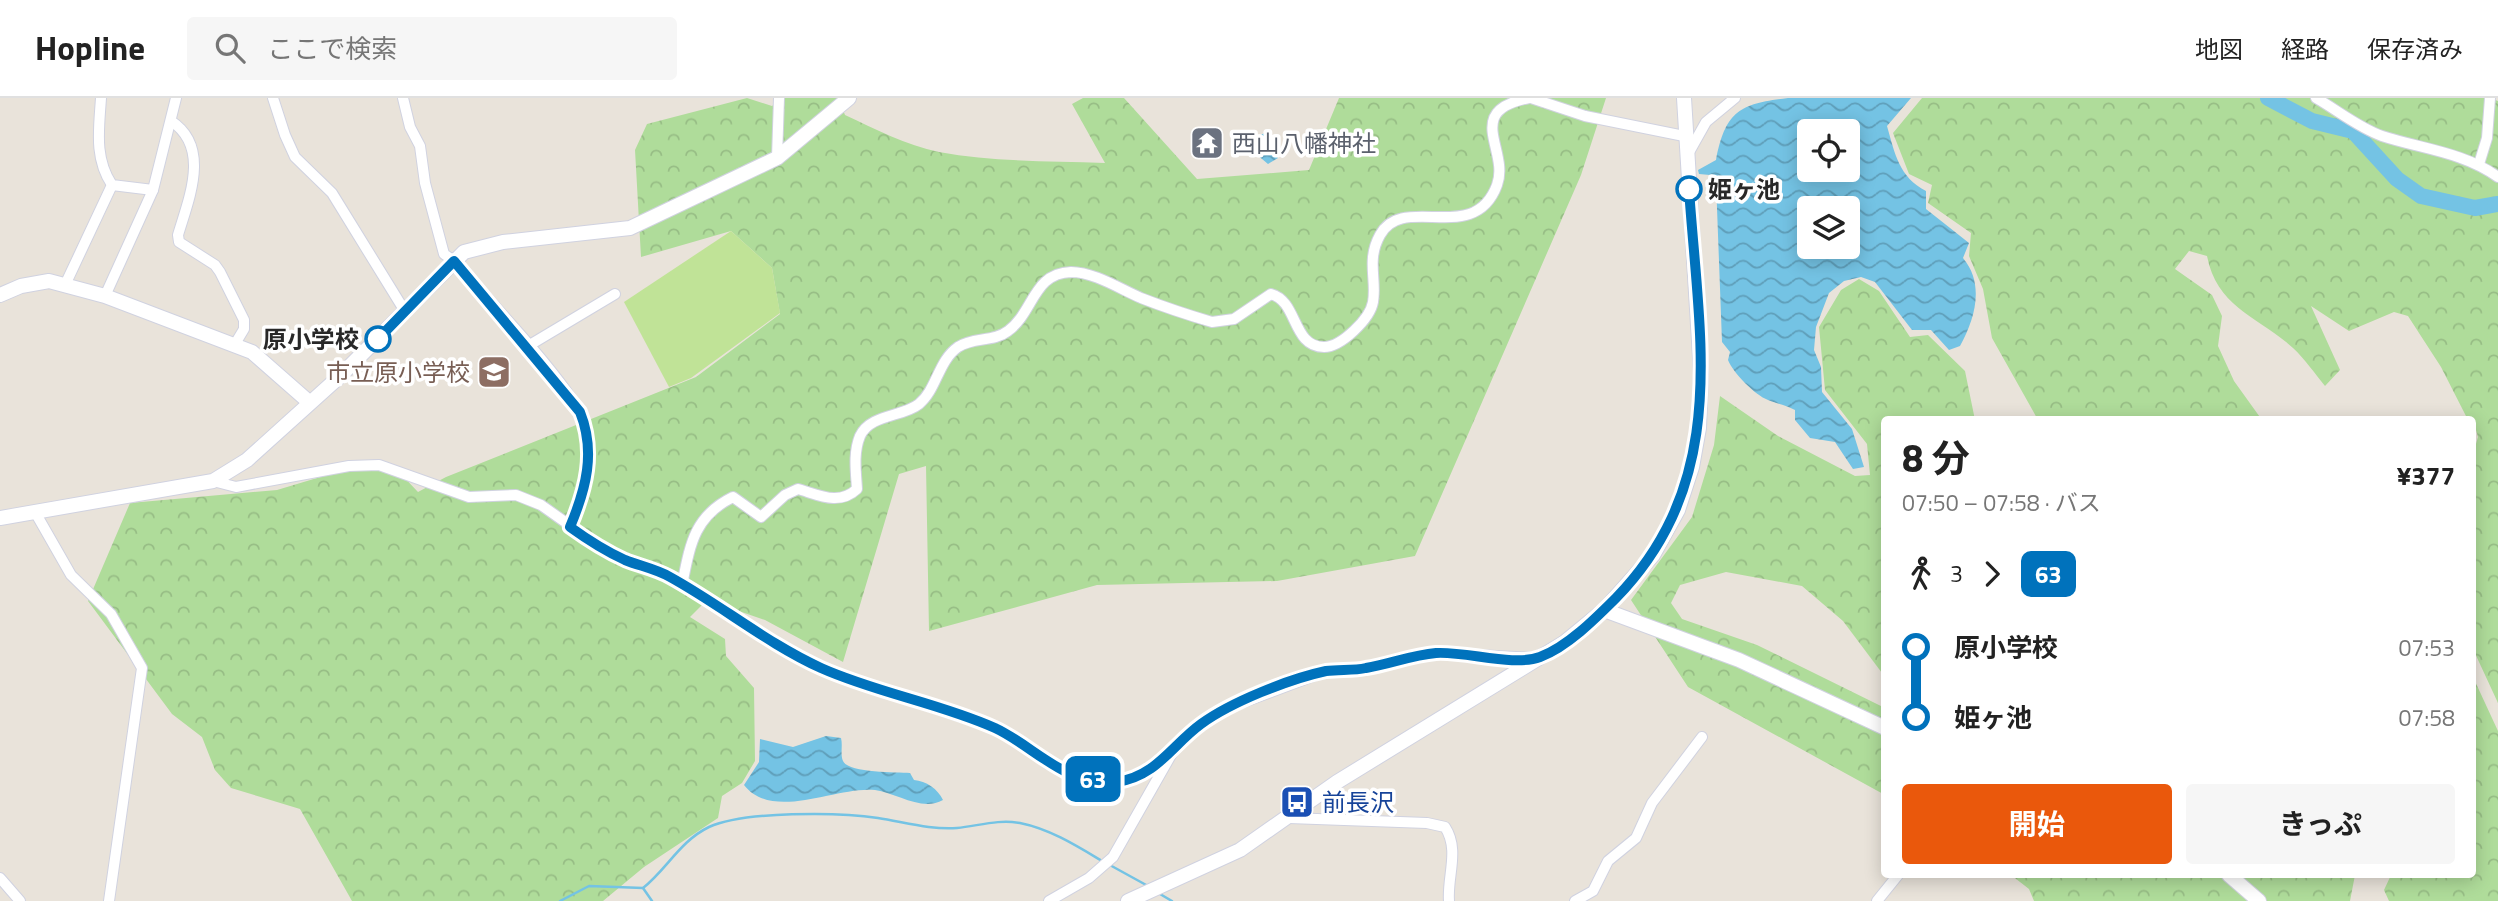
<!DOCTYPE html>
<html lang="ja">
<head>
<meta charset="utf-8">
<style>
  :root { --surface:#fff; --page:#f6f6f6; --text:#222; --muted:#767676; --line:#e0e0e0; --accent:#ea580c }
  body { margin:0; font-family:"Titillium Web","Noto Sans JP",sans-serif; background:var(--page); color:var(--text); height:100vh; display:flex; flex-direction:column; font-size:26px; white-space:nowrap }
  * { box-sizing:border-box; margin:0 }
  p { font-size:23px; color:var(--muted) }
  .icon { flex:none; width:38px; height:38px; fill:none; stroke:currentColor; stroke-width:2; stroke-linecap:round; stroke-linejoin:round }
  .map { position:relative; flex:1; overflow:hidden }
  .details { position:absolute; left:1881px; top:318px; width:595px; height:462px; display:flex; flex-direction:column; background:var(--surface); border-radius:7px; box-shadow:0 4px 18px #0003 }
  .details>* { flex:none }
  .badge { padding:0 14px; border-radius:10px; font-size:24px; line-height:46px }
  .tools { position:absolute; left:1797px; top:21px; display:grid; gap:14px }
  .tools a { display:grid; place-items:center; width:63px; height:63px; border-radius:7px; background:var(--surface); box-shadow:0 4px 18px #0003; font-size:35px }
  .map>.badge { position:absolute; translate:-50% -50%; box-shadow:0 0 0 4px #fff }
  .legs { display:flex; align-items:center; gap:10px; height:77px; padding:0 21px; font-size:23px }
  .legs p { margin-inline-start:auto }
  .summary { display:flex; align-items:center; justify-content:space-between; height:119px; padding:0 21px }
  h1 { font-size:38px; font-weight:700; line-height:52px }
  .primary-button { display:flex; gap:14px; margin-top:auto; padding:14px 21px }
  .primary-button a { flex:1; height:80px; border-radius:7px; background:var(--accent); color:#fff; font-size:28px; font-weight:700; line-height:80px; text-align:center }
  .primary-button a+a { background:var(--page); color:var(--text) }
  ul { padding:0 21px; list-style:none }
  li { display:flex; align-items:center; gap:24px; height:70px; font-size:26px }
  li i { display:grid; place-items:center; width:10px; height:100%; margin:0 9px; background:currentColor }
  li i::after { content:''; width:18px; height:18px; margin:-9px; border:5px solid; border-radius:50%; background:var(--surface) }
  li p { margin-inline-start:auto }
  li:first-child i { background:linear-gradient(#0000 50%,currentColor 0) }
  li:last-child i { background:linear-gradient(currentColor 50%,#0000 0) }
  header { display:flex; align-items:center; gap:42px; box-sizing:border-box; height:98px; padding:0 35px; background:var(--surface); border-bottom:2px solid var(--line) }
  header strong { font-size:33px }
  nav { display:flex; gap:38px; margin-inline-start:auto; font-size:24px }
  .search { width:490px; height:63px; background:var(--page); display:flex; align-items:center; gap:18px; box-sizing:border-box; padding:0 24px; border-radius:7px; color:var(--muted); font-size:26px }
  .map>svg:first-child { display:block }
  .forest { fill:url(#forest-crowns) }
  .pitch { fill:#c0e397 }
  .water { fill:url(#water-waves); fill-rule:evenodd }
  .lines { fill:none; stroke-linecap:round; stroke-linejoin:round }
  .stream { stroke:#74c3e4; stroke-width:2.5 }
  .river { stroke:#74c3e4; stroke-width:16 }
  .street-casing { stroke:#d0d2e0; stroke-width:12 }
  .secondary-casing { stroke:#d0d2e0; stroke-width:16 }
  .street { stroke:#fff; stroke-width:10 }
  .secondary { stroke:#fff; stroke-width:14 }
  .line-1-casing { stroke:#fff; stroke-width:16 }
  .line-1 { stroke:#0072bc; stroke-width:10 }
  .stop-1-dot { fill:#fff; stroke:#0072bc; stroke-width:3.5 }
  .labels { text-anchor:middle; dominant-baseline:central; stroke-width:7; stroke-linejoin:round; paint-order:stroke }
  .worship-label { font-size:24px; fill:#5b616d; stroke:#fff; text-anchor:start }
  .stop-label { font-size:24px; font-weight:bold; fill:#282828; stroke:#fff; text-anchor:start }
  .education-label { font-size:24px; fill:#785e54; stroke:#fff; text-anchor:end }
  .transit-label { font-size:24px; fill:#164399; stroke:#fff; text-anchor:start }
</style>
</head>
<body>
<header>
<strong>Hopline</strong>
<div class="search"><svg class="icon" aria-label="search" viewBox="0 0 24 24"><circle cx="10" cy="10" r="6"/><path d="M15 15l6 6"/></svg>ここで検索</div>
<nav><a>地図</a><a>経路</a><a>保存済み</a></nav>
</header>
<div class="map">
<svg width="2498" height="803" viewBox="0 0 2498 803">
  <defs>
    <pattern id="forest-crowns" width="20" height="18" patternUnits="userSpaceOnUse" patternTransform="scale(1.75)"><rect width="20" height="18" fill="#afdc9a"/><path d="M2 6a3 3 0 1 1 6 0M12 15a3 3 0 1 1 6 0" fill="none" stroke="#97bd85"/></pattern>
    <pattern id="water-waves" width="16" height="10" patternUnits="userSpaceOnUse" patternTransform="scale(1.75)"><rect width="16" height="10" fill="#74c3e4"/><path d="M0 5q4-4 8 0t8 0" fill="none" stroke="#5f9eb9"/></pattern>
  </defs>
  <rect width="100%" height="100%" fill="#e9e3da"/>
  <g class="forest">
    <path d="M747,0L772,8L783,0H838L845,17C875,31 906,47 939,54C994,64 1050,63 1105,65L1072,6L1083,0H1124L1197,81L1309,72L1339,0H1606L1581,77L1415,458L1277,483L1097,487L929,533L926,368L899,376L843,564L765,522L707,502L690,519L725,541L726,558L754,590L755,663L742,685L722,698L718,720L644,769L603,803H352L300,711L231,690L215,672L202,639L172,616L88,503L130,405L277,392L357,368L397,372L418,394L446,379L696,279L780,216L772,170L731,133L641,159L635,52L647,26Z"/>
    <path d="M1922,0H2490L2498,3V605L2473,551V356L2478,339L2473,322H2468L2441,269L2408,218L2394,214L2349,233L2311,208L2340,272L2325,288C2315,276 2305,261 2293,250C2258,218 2217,210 2207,158L2189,153L2175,171L2212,197L2222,218L2218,248L2234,283L2262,322H2038L1992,240L1983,191L1969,158L1971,135L1928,105L1932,87L1909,76L1893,35Z"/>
    <polygon points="1859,181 1879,193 1910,239 1928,237 1965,273 1975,322 1885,322 1885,579 1843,523 1802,488 1726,474 1680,487 1671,505 1682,521 1757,547 1885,610 1885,697 1688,589 1631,502 1692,419 1714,347 1720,298 1778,338 1855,378 1870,377 1867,346 1825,292 1819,229 1841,192"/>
    <polygon points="2473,579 2498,633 2498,803 2389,803 2384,792 2391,777 2473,777"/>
    <polygon points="2011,777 2355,777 2350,803 2034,803 2029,791"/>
  </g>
  <polygon class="pitch" points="731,133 772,170 780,215 691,280 669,289 624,204"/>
  <g class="water">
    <path d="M1788,0H1911L1887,28C1895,56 1899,79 1926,93V111L1969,145L1963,160C1985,186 1975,221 1960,248L1949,252L1931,232H1912L1875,184L1861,179L1844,183L1829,195L1816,229L1814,252L1821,269L1822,294L1852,331L1864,369L1853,371L1835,344L1810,340L1795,322V312C1786,307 1778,306 1768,302C1755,297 1733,275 1728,262L1730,254L1722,244L1716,83L1710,77L1699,76L1698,72L1716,62C1726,12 1740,6 1788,0ZM1848,33V72H1810V33ZM1848,110V149H1810V110Z"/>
    <polygon points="1267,34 1270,47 1278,60 1268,66 1243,45"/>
    <path d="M826,638L841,640C843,648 840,656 843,663C848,675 896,674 910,675L914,682C926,683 938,691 943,702C922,714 897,695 875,692C836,688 773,724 744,687L759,664L760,641L793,649Z"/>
  </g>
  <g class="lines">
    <g class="stream">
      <polyline points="1108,766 1148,788"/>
      <polyline points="643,790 652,803"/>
      <polyline points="1160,796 1172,803"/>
      <path d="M560,803L589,788L643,790C667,771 680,743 709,729C744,713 839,714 878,720C904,724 931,732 957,730C978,728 998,721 1020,725C1050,731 1077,748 1102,763"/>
    </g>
    <polyline class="river" points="2268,0 2312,23 2353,33 2397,81 2421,98 2475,110 2498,106"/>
    <defs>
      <g id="street">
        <path d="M101,0C99,31 94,60 112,87L153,92"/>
        <polyline points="273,0 285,37 295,59 332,95 406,215"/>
        <path d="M403,0L410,29L420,48L425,85L444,156L454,163C481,194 576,292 584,325C593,362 584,394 571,429"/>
        <polyline points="1531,0 1585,18 1684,38"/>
        <path d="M2316,0C2337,12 2359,30 2382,38C2422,51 2463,54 2498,79"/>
        <path d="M171,23C211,49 189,100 178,137L179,144L215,167L220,174L244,222V231L235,246"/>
        <polyline points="1688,56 1706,24 1735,0"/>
        <polyline points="777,60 779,0"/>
        <polyline points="2479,66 2487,40 2490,0"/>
        <polyline points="65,187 112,87"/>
        <polyline points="105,198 153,92 176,0"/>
        <polyline points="528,248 615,196"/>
        <polyline points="213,383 236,389 349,368 379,367 469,399 516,397 541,407 606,453 667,477 797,558 856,584 992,629 1024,645 1048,666 1110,685 1123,683 1165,663"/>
        <polyline points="35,414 71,477 111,516 142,570 109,803"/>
        <path d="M682,487C690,447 694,418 733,399L761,419L785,397L798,391C819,397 839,408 857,391C856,374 853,355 860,338C870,316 903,319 919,306C937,291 938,263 958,249C973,239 994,244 1008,233C1034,214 1033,175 1071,174C1094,174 1120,191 1141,200C1164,209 1188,217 1212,224L1234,221L1271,196C1298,203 1292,249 1324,249C1341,249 1370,221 1373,204C1377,182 1366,162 1380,137C1403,94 1474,149 1497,87C1510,52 1462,13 1529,0"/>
        <path d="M1289,720L1427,725L1445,729C1460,752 1447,778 1449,803"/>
        <polyline points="0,780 20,803"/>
        <polyline points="1049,803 1089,780 1113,759 1175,650 1205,622 1236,607 1327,573 1362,571 1411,558 1438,555 1537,560"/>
        <polyline points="1575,803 1593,793 1608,763 1636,740 1652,705 1702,639"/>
        <polyline points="1877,803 1898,777"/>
      </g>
      <g id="secondary">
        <polyline points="0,197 21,188 49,183 105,198 252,254 309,304"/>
        <polyline points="0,420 213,383 247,362 339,279 464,154 503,144 630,130 777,60 849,0"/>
        <polyline points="1604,512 1739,562 1885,630"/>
        <polyline points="2229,777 2259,803"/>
        <polyline points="1128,803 1240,752 1337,684 1565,544 1604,512 1653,457 1678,412 1692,369 1699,330 1701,276 1684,0"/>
      </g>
    </defs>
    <use href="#street" class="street-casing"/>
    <use href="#secondary" class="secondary-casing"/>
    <use href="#street" class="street"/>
    <use href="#secondary" class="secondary"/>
  </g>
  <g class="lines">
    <defs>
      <path id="line-1" d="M378,241L454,163L580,314C596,354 586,391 570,429C588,442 605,453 625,462C640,468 656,471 670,479C721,507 768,546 821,570C877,595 939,605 995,630C1034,648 1069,691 1117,684C1157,678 1172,647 1201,626C1231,604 1289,581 1326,573C1339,571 1353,573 1366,570C1390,566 1412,557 1436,555C1466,553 1514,569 1540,559C1567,549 1595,521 1616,500C1731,381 1699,241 1689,91"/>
    </defs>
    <use href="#line-1" class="line-1-casing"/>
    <use href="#line-1" class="line-1"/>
  </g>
  <defs>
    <symbol id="temple-square" viewBox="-11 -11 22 22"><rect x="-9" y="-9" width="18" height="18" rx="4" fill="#6b7280" stroke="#fff"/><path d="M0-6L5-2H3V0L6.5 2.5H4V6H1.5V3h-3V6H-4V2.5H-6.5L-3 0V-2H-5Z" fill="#fff"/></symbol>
    <symbol id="school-square" viewBox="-11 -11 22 22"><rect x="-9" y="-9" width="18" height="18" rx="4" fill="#8d6e63" stroke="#fff"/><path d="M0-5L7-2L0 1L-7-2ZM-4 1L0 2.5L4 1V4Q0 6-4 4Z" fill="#fff"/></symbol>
    <symbol id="bus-square" viewBox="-11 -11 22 22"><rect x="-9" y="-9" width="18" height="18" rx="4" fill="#1a4fb4" stroke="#fff"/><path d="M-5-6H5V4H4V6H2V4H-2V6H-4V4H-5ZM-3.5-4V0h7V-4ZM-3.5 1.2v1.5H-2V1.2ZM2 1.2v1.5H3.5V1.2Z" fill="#fff"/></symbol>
  </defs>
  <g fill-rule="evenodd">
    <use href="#temple-square" x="1188" y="26" width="38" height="38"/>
    <use href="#school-square" x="475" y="255" width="38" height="38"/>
    <use href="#bus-square" x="1278" y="685" width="38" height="38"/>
  </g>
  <g class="stop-1-dot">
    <circle cx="1689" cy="91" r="12"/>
    <circle cx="378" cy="241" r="12"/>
  </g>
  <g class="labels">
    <g class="worship-label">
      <text x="1232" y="45">西山八幡神社</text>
    </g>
    <g class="stop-label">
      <text x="1708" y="91">姫ヶ池</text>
      <text x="359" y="241" text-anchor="end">原小学校</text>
    </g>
    <g class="education-label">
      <text x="470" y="274">市立原小学校</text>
    </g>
    <g class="transit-label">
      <text x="1322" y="704">前長沢</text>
    </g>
  </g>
</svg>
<div class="tools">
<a><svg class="icon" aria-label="locate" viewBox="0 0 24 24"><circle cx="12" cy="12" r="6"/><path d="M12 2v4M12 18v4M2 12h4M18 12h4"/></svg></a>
<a><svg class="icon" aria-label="layers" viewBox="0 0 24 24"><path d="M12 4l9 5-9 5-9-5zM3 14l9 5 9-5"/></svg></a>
</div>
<b class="badge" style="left:1093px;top:681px;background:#0072bc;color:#fff">63</b>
<section class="details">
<div class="summary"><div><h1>8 分</h1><p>07:50 – 07:58 · バス</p></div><b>¥377</b></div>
<div class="legs"><svg class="icon" aria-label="walk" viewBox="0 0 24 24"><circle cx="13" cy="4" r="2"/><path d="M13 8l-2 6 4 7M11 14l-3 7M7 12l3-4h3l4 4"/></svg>3<svg class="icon" aria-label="forward" viewBox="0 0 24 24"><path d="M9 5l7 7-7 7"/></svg><b class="badge" style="background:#0072bc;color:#fff">63</b></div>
<ul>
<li><i style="color:#0072bc"></i><b>原小学校</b><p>07:53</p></li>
<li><i style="color:#0072bc"></i><b>姫ヶ池</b><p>07:58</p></li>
</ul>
<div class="primary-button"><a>開始</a><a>きっぷ</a></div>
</section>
</div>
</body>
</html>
